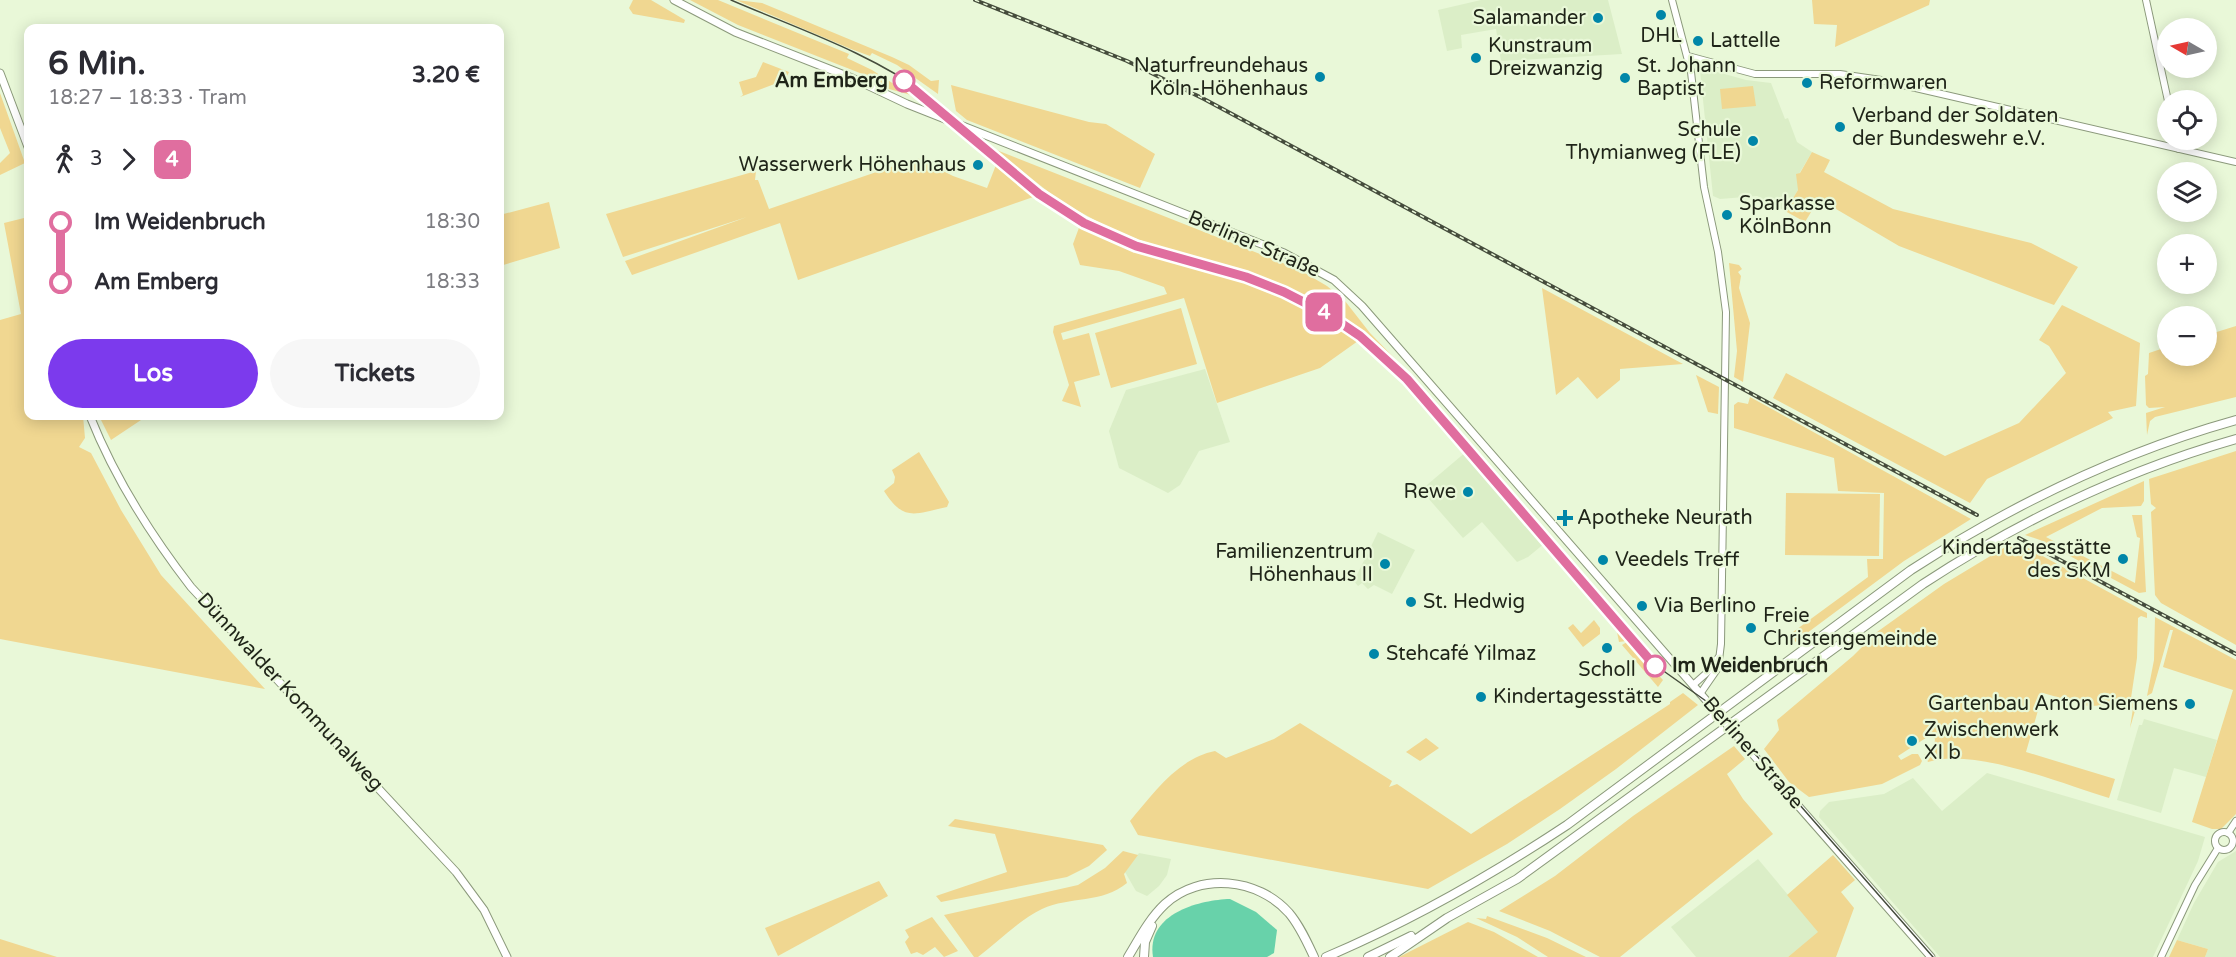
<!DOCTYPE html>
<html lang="de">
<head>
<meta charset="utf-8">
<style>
  :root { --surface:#fff; --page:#f7f7f7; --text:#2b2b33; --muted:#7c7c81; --accent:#7c3aed }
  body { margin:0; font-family:"Varela Round",sans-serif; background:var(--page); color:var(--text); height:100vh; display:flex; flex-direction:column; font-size:22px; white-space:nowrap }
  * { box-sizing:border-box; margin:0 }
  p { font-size:20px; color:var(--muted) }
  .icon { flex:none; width:33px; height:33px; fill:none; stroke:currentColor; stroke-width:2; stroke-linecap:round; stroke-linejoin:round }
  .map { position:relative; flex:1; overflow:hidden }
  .drawer { position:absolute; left:24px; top:24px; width:480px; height:396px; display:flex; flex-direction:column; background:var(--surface); border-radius:12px; box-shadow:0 3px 15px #0003 }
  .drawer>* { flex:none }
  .badge { padding:0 12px; border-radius:9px; font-size:21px; line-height:39px }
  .needle { width:39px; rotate:279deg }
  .fabs { position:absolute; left:2157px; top:18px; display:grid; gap:12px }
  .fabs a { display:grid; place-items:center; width:60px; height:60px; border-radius:50%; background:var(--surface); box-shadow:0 3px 15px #0003; font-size:30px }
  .map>.badge { position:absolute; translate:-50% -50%; box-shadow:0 0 0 3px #fff }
  .legs { display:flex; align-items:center; gap:9px; height:66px; padding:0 24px; font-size:20px }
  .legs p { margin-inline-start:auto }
  .head { display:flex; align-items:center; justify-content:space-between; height:102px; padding:0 24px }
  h1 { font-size:33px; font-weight:700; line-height:45px }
  .action { display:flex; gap:12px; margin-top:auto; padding:12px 24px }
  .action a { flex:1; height:69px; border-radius:36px; background:var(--accent); color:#fff; font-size:24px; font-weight:700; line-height:69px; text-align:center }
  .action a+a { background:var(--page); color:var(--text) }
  ul { padding:0 24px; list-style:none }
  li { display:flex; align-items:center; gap:21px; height:60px; font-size:22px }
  li i { display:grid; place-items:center; width:9px; height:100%; margin:0 8px; background:currentColor }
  li i::after { content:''; width:15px; height:15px; margin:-8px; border:4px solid; border-radius:50%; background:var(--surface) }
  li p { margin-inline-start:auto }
  li:first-child i { background:linear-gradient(#0000 50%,currentColor 0) }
  li:last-child i { background:linear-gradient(currentColor 50%,#0000 0) }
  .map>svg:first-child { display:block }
  .built { fill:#dbeec7 }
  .green { fill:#f0d791 }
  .water { fill:#68d2aa }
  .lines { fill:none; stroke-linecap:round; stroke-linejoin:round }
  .tertiary-casing { stroke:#8b997b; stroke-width:8 }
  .secondary-casing { stroke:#8b997b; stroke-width:9 }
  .motorway-casing { stroke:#8b997b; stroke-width:10 }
  .tertiary { stroke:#fff; stroke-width:6 }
  .secondary { stroke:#fff; stroke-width:7 }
  .motorway { stroke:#fff; stroke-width:8 }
  .tram { stroke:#454c3c; stroke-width:1.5 }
  .rail-casing { stroke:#454c3c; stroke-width:4 }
  .rail { stroke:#e9f8d8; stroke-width:1.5; stroke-dasharray:4.5; stroke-linecap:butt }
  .secondary-bridge-casing { stroke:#8b997b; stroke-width:9; stroke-linecap:butt }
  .secondary-bridge { stroke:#fff; stroke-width:7 }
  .line-1-casing { stroke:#fff; stroke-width:14 }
  .line-1 { stroke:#e06e9f; stroke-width:9 }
  .poi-dot { fill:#0086a8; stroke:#e9f8d8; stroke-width:2 }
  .stop-1-dot { fill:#fff; stroke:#e06e9f; stroke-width:3 }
  .labels { text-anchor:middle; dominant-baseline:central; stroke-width:4.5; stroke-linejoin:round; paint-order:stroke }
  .poi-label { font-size:20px; fill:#1f2418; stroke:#e9f8d8; text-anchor:start }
  .stop-label { font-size:20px; font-weight:bold; fill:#1f2418; stroke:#e9f8d8; text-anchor:end }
  .street-label { font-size:20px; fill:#1f2418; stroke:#e9f8d8 }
</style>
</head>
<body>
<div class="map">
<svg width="2236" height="957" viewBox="0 0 2236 957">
  <rect width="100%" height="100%" fill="#e9f8d8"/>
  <g class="built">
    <polygon points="1481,0 1608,0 1622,54 1501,61 1496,29 1461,35 1462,48 1447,51 1438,10"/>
    <polygon points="1707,69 1746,80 1771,83 1785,119 1788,118 1797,142 1812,152 1799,174 1798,190 1785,211 1757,196 1720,199 1713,196 1700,71"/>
    <polygon points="1205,369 1230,442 1199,451 1180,485 1168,493 1119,468 1109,431 1126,390"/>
    <polygon points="1467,451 1545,543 1528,557 1517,562 1482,522 1463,538 1421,490"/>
    <polygon points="1378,532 1415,550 1392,594 1374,585 1368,589 1362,583 1358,586 1354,581"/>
    <polygon points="2144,719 2217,740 2206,777 2174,768 2161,813 2117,800 2139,725 2142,725"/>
    <polygon points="1987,773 2205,837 2198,861 2153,957 1940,957 1819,817 1820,811 1829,802 1884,794 1913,778 1942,811"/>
    <polygon points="2236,851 2236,957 2205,957 2208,949 2177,940 2194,903 2218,862"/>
    <polygon points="1139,853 1171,859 1167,875 1159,886 1147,896 1136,891 1125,872"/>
    <polygon points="1758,859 1819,932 1788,957 1696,957 1671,927"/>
  </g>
  <g class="green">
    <polygon points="633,0 651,0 685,20 684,23 633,14 629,8"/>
    <polygon points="690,0 718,0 849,54 847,58 872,70 911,95 889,89 870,77 738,25"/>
    <polygon points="736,0 762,3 892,57 909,65 931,81 939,80 938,94 897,65 872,53 870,56 851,49"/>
    <polygon points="1812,0 1930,0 1929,5 1835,47 1837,25 1814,24"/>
    <polygon points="763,62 789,72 785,80 740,97 743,95 739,82 756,77"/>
    <polygon points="951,85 1089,122 1106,124 1155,154 1140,188 967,120 956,111"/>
    <polygon points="1753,86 1756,106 1722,109 1720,89"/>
    <polygon points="0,93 25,163 0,175 0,163 10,153 0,128"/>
    <polygon points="994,149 1298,269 1327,286 1345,301 1370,333 1405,369 1364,332 1310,298 1263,277 1164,249 1113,230 1060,201"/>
    <polygon points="1812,152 1830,160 1824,172 1893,209 2031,243 2078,267 2054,305 1899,246 1819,199 1805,222 1785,211 1798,190 1796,174 1800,173"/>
    <polygon points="917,158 953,176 987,188 996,165 1036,196 798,280 780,223 632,275 625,261 747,217 623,257 606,214 756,171 755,180 758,180 769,209"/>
    <polygon points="549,202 560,248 500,266 500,215"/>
    <polygon points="28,217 28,416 83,416 85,438 79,447 91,453 121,510 161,575 265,689 0,639 0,320 21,314 4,223"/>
    <path d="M1080,225C1141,257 1195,264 1259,285C1305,300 1344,327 1381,357L1358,341L1320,368L1217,403L1184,298L1061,333L1063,340L1089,333L1100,375L1074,382L1081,407L1062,401L1069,385L1053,332L1054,326L1167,294L1164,287L1119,271L1080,265L1073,244Z"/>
    <polygon points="1729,263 1739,265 1742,269 1738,272 1741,276 1739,288 1750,323 1743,382 1734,377 1737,351"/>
    <polygon points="1542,288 1683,364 1620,369 1620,380 1597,399 1578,377 1556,395"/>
    <polygon points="2062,305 2140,343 2136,406 2108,412 2113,418 1987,479 1970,503 1773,398 1786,373 1945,456 2019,423 2066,373 2049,346 2039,340"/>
    <polygon points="1181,308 1197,364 1111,388 1095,333"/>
    <polygon points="2236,326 2236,397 2155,417 2150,421 2147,435 2146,413 2165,407 2149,408 2146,405 2145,376 2148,374 2149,353 2167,347 2168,356 2206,356 2207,335"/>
    <polygon points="1696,375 1719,387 1718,414 1708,412"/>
    <polygon points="1750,397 1971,519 1904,561 1795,642 1793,632 1868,577 1867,559 1883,559 1884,493 1838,491 1834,458 1734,428 1734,405 1738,402 1748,404"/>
    <polygon points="99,416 147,416 111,440"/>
    <polygon points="2236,451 2236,645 2161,603 2155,595 2151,512 2156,508 2151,504 2149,479"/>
    <path d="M919,452L949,502L947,507C914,514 904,522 884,491L894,483L895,477L892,470Z"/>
    <polygon points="2144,481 2144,501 2141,506 2102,508 2046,537 2135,583 2140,538 2137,537 2132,515 2142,515 2146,592 2139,593 2040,540 2025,535"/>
    <polygon points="1786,493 1880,494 1879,556 1785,555"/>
    <path d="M2012,543L2020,550L2028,548L2147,613V618L2141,616L2138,618L2137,658L2131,698L2137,704L2130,728L2133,708L2118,705L2088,706L2043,693L2026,752L2115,779L2109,798C2062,784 1974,747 1928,762L1924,755L1934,747L1935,739L1932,734L1898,756L1901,760L1912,754H1918L1922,761L1920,765L1882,784L1809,797L1789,782L1764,749L1779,730L1777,720L1853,656L1877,632L1944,584Z"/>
    <polygon points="1557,553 1626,641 1619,642 1617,632 1555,557"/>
    <polygon points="2155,617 2236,660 2236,814 2221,829 2212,829 2192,822 2233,690 2163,667 2173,630 2170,630 2152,693 2147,696 2154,660"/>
    <polygon points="1594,620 1600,628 1600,634 1583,647 1568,628 1573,624 1581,633"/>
    <polygon points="1627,642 1663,680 1658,687 1622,645"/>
    <path d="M1683,693L1698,705L1616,769L1560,809L1507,844L1428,889L1138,835L1130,821C1153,794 1178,758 1215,751L1226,758L1274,739L1300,723L1392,781L1389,787L1397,784L1471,834L1670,704V702Z"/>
    <polygon points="1426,738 1439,748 1420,761 1406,752"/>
    <polygon points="1734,746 1745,759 1727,774 1743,799 1773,834 1620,957 1600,957 1550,931 1499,911 1555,876 1633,816"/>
    <polygon points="955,819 1103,845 1107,850 1089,866 1067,877 941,902 936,896 1007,872 995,834 948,826"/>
    <path d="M1123,851L1138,855L1124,874L1127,883C1102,904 1070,896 1042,909C1019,920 998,942 978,957H974L944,915L1078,885L1105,868Z"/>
    <polygon points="1833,855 1855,880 1841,892 1854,908 1836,957 1788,957 1818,932 1787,895"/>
    <polygon points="879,881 888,896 778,956 765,928"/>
    <polygon points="1487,916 1547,938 1586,957 1548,957 1517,937 1476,918 1486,919"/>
    <polygon points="932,917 958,951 944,957 935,947 923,955 917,952 911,954 905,942 909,937 905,930"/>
    <polygon points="1468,922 1494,932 1538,957 1399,957"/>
    <polygon points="0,939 57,957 0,957"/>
    <polygon points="2177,940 2208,949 2205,957 2169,957"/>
  </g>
  <path class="water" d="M1230,899L1256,912L1277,930L1274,953L1267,957H1153C1146,914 1198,900 1230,899Z"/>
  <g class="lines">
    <defs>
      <g id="tertiary">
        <polyline points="1672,0 1691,72 1704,187 1718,252 1726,312 1721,644 1718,668 1700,694"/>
        <polyline points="2146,0 2168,101"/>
        <polyline points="1688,56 1755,74 1840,74 1881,80 2236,162"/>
        <polyline points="2177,140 2179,149"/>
        <polyline points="1693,685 1710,670 1718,658"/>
        <circle cx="2224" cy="841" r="9"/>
        <polyline points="2228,833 2236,821"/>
        <polyline points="2161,957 2195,885 2218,848"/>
      </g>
      <g id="secondary">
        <polyline points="674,0 735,32 852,78 907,104 1284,253 1334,280 1362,306 1712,707"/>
        <polyline points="0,73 28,147"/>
        <path d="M90,416C115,479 150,534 191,587L456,872L484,910L507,957"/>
        <polyline points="1736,735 1931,957"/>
      </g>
      <g id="motorway">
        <path d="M1128,957C1139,939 1149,919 1165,904C1200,872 1258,878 1289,913C1300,926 1307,942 1314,957"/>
        <polyline points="1144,957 1145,942 1152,926"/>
        <path d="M1326,957C1411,921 1490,876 1567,825L1911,570C2013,504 2118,453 2236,420"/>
        <polyline points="1368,957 1411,936"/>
        <path d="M1390,957L1447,918L1517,879L1923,584C2021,520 2123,471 2236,439"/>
      </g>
    </defs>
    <use href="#tertiary" class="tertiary-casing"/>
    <use href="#secondary" class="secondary-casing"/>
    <use href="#motorway" class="motorway-casing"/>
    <use href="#tertiary" class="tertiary"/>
    <use href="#secondary" class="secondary"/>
    <use href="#motorway" class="motorway"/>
    <g class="tram">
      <path d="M731,0C798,29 869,52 929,96"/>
      <path d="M983,147C1030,188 1076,224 1135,246C1192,267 1253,274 1307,303C1400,352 1466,446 1534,524"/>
      <polyline points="1561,550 1612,615 1665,672 1713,706 1933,957"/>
    </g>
    <defs>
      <g id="rail">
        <polyline points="975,0 1127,61 1204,99 1977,515"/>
        <polyline points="2019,538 2236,654"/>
      </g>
    </defs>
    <use href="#rail" class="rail-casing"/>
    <use href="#rail" class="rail"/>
    <defs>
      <polyline id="secondary-bridge" points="1712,707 1736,735"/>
    </defs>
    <use href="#secondary-bridge" class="secondary-bridge-casing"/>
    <use href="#secondary-bridge" class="secondary-bridge"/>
  </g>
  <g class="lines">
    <defs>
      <polyline id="line-1" points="904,81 1039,194 1084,223 1136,246 1246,277 1284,292 1329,315 1360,336 1407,379 1655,666"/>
    </defs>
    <use href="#line-1" class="line-1-casing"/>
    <use href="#line-1" class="line-1"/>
  </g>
  <g class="poi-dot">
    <circle cx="1661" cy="15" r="6"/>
    <circle cx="1598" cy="18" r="6"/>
    <circle cx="1698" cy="41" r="6"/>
    <circle cx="1476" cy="58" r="6"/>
    <circle cx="1320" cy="77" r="6"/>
    <circle cx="1625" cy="78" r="6"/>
    <circle cx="1807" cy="83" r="6"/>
    <circle cx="1840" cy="127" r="6"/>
    <circle cx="1753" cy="141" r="6"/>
    <circle cx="978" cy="165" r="6"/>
    <circle cx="1727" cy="215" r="6"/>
    <circle cx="1468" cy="492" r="6"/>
    <path d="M1562 509h6v6h6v6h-6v6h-6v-6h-6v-6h6z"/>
    <circle cx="2123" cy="559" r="6"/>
    <circle cx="1603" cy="560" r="6"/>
    <circle cx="1385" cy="564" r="6"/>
    <circle cx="1411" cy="602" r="6"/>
    <circle cx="1642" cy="606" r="6"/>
    <circle cx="1751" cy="628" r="6"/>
    <circle cx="1607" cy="648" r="6"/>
    <circle cx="1374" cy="654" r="6"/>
    <circle cx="1481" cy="697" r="6"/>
    <circle cx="2190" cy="704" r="6"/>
    <circle cx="1912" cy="741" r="6"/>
  </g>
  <g class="stop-1-dot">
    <circle cx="904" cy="81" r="10"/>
    <circle cx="1655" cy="666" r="10"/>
  </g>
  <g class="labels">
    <g class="poi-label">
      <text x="1586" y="18" text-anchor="end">Salamander</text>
      <text x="1661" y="36" text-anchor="middle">DHL</text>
      <text x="1710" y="41">Lattelle</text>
      <text x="1488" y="46">Kunstraum<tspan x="1488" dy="23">Dreizwanzig</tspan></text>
      <text x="1308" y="66" text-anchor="end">Naturfreundehaus<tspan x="1308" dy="23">Köln-Höhenhaus</tspan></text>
      <text x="1637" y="66">St. Johann<tspan x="1637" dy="23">Baptist</tspan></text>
      <text x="1819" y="83">Reformwaren</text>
      <text x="1852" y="116">Verband der Soldaten<tspan x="1852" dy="23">der Bundeswehr e.V.</tspan></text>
      <text x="1741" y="130" text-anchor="end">Schule<tspan x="1741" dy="23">Thymianweg (FLE)</tspan></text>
      <text x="966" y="165" text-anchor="end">Wasserwerk Höhenhaus</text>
      <text x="1739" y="204">Sparkasse<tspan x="1739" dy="23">KölnBonn</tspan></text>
      <text x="1456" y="492" text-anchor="end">Rewe</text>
      <text x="1577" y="518">Apotheke Neurath</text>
      <text x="2111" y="548" text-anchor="end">Kindertagesstätte<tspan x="2111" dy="23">des SKM</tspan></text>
      <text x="1373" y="552" text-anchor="end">Familienzentrum<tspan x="1373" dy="23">Höhenhaus II</tspan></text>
      <text x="1615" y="560">Veedels Treff</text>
      <text x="1423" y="602">St. Hedwig</text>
      <text x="1654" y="606">Via Berlino</text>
      <text x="1763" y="616">Freie<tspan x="1763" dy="23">Christengemeinde</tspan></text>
      <text x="1386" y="654">Stehcafé Yilmaz</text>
      <text x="1607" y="670" text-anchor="middle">Scholl</text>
      <text x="1493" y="697">Kindertagesstätte</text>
      <text x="2178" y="704" text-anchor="end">Gartenbau Anton Siemens</text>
      <text x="1924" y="730">Zwischenwerk<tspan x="1924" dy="23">XI b</tspan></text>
    </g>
    <g class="stop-label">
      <text x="888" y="81">Am Emberg</text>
      <text x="1672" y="666" text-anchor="start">Im Weidenbruch</text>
    </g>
    <g class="street-label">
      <text transform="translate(1254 244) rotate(23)">Berliner Straße</text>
      <text transform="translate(290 692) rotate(47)">Dünnwalder Kommunalweg</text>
      <text transform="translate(1753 753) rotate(49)">Berliner Straße</text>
    </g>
  </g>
</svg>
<div class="fabs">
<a><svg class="needle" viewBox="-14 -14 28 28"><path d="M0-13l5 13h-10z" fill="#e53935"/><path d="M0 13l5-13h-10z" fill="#7c7c81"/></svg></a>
<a><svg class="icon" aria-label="locate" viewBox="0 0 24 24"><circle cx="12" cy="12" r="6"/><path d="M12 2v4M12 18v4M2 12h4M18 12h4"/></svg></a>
<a><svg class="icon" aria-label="layers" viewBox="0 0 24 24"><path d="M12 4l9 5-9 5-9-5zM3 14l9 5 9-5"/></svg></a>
<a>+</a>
<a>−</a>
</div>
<b class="badge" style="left:1324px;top:312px;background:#e06e9f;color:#fff">4</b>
<section class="drawer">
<div class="head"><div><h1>6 Min.</h1><p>18:27 – 18:33 · Tram</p></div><b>3.20 €</b></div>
<div class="legs"><svg class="icon" aria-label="walk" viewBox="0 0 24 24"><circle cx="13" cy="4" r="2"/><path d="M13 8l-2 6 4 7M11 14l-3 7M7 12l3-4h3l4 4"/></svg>3<svg class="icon" aria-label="forward" viewBox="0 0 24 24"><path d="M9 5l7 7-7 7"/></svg><b class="badge" style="background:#e06e9f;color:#fff">4</b></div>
<ul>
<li><i style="color:#e06e9f"></i><b>Im Weidenbruch</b><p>18:30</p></li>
<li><i style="color:#e06e9f"></i><b>Am Emberg</b><p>18:33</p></li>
</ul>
<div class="action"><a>Los</a><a>Tickets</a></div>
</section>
</div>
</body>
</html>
